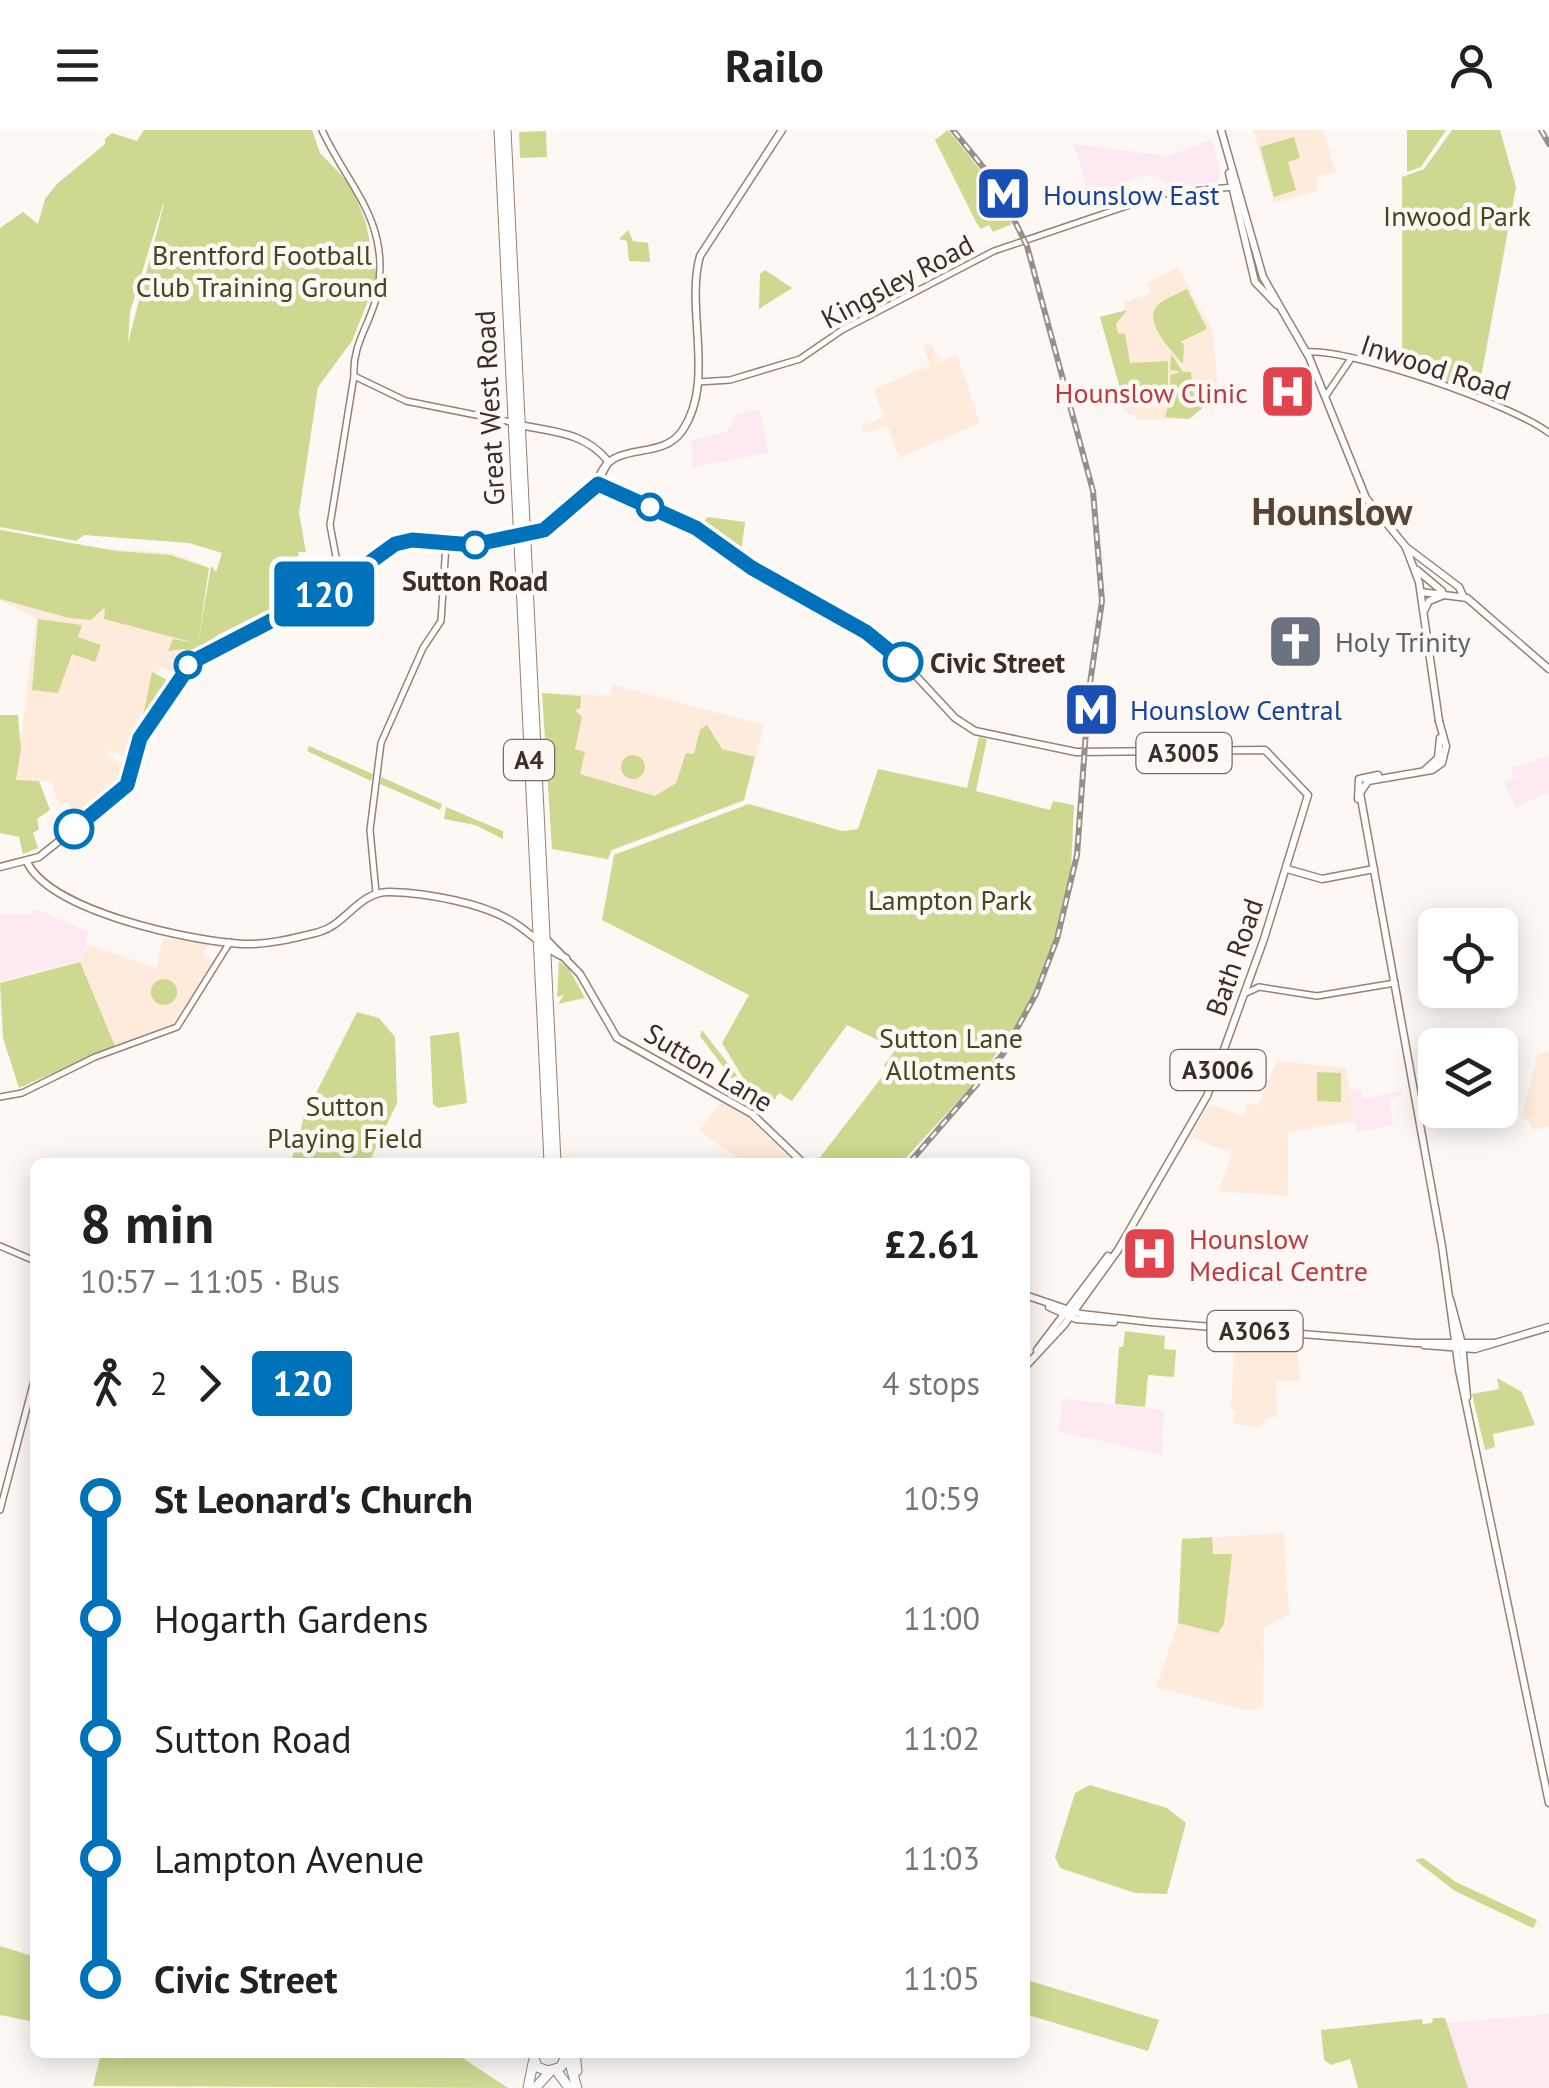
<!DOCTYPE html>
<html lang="en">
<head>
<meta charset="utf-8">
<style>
  :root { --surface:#fff; --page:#f6f6f6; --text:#222; --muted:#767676 }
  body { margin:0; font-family:"PT Sans",sans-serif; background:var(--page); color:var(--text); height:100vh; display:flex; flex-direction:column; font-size:38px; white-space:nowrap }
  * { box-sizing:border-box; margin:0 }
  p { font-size:32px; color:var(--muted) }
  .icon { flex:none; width:55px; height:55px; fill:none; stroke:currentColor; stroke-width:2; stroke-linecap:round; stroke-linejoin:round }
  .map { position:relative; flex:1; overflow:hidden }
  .drawer { position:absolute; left:30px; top:1028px; width:1000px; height:900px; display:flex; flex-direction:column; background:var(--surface); border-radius:15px; box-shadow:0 5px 25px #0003 }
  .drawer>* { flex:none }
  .badge { padding:0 20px; border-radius:8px; font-size:35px; line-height:65px }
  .controls { position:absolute; left:1418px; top:778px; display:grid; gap:20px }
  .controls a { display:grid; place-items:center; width:100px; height:100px; border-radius:15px; background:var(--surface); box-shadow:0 5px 25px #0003; font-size:50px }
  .map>.badge { position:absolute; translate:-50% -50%; box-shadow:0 0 0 5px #fff }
  .legs { display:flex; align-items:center; gap:15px; height:110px; padding:0 50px; font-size:32px }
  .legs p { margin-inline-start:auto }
  .summary { display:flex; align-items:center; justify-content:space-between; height:170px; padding:0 50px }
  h1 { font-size:55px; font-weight:800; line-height:75px }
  ul { padding:0 50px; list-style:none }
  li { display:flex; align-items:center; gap:35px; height:120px; font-size:38px }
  li i { display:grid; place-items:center; width:15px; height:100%; margin:0 12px; background:currentColor }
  li i::after { content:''; width:25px; height:25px; margin:-12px; border:8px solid; border-radius:50%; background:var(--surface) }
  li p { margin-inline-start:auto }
  li:first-child i { background:linear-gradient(#0000 50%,currentColor 0) }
  li:last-child i { background:linear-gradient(currentColor 50%,#0000 0) }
  header { display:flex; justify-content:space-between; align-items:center; height:130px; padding:0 50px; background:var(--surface); font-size:45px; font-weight:800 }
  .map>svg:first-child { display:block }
  .industrial { fill:#fde9f1 }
  .education { fill:#feebdb }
  .green { fill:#ced891; fill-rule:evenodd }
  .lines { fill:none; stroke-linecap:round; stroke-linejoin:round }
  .minor-casing { stroke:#978170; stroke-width:8 }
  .major-casing { stroke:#978170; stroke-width:9 }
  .highway-casing { stroke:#978170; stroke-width:11 }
  .minor { stroke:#fff; stroke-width:5 }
  .major { stroke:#fff; stroke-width:6 }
  .highway { stroke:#fff; stroke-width:9 }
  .rail-casing { stroke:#978f8a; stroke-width:6 }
  .rail { stroke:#fdf8f4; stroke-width:2.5; stroke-dasharray:8; stroke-linecap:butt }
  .line-1-casing { stroke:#fff; stroke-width:22 }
  .line-1 { stroke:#0072bc; stroke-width:15 }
  .stop-1-dot { fill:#fff; stroke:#0072bc; stroke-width:5 }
  .labels { text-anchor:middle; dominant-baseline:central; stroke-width:9; stroke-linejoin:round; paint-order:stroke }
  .shield { fill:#fdf8f4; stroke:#746b66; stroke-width:2.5 }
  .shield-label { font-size:25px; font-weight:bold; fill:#392f29 }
  .transit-label { font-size:28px; fill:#164399; stroke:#fdf8f4; text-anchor:start }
  .park-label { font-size:28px; fill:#42471f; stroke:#fdf8f4 }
  .street-label { font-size:28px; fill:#392f29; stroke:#fdf8f4 }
  .health-label { font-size:28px; fill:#be3a42; stroke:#fdf8f4; text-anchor:end }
  .stop-label { font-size:28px; font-weight:bold; fill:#392f29; stroke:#fdf8f4 }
  .worship-label { font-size:28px; fill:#5b616d; stroke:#fdf8f4; text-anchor:start }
  .district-label { font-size:38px; font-weight:bold; fill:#584435; stroke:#fdf8f4 }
</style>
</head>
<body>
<header><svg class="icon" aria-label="menu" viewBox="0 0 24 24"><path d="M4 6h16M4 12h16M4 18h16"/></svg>Railo<svg class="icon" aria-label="person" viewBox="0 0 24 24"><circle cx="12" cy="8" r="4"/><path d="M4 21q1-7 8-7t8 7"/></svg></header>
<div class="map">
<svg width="1549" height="1958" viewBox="0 0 1549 1958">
  <rect width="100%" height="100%" fill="#fdf8f4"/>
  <g class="industrial">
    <polygon points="1212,10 1221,44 1218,52 1168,57 1158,47 1145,45 1125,52 1129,68 1125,69 1120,54 1089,65 1074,14 1167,26"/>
    <polygon points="759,279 769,322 693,337 691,311 726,302 737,284"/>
    <polygon points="1549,626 1549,662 1516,677 1504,652 1514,648 1511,638"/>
    <polygon points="36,779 89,802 83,830 0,851 0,784 31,785"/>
    <polygon points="1360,958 1363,969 1402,961 1402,965 1389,968 1393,995 1357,1002 1350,960"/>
    <polygon points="1063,1269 1164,1280 1162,1325 1058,1301"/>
    <polygon points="1549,1884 1549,1958 1468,1958 1446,1893"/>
  </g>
  <g class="education">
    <polygon points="1253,0 1323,0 1336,42 1318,45 1316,61 1274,73"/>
    <polygon points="1178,137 1213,202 1218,264 1198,265 1195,286 1189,289 1136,290 1134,283 1128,284 1100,187 1125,180 1124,173 1151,162 1147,153"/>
    <polygon points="930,213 939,232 957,224 980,293 899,328 887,295 865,303 862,296 884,287 874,259 930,235 923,216"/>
    <polygon points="0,398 78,417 171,423 209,437 193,518 173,542 161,536 157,544 168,550 141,590 129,629 109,620 106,625 128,636 122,651 76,691 68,673 59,675 50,650 15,655 36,488 0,470"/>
    <polygon points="613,555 764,595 744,671 612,721 608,730 554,719 546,563 609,566"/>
    <polygon points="163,808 208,814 203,824 215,832 172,894 115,916 80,832 89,815 157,838"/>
    <polygon points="1549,921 1549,996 1532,1000 1529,989 1523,989 1524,976 1538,924"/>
    <polygon points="1277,931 1346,938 1355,991 1288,1002 1288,1066 1219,1061 1232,1023 1191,1007 1209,974 1243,986 1248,973 1258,976"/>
    <polygon points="721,972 751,990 793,1032 744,1032 699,1001"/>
    <polygon points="1235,1205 1295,1208 1301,1250 1276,1251 1277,1286 1267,1288 1258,1298 1232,1293 1236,1281 1231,1280"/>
    <polygon points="1284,1403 1289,1484 1264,1497 1263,1578 1246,1580 1156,1557 1178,1493 1182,1409"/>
  </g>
  <g class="green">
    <path d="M144,0H312L320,23L351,55L366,93L377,148L352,211L318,257L299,383L306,422H298L304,462L214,507L231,505L186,527L185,519L168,521L173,509L195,513L104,489L105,477L91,490L69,488L0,469V400L116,421L170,425L209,438L198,513L211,436L216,442L222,423L189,413L84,405L76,411L0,397V98L23,82L38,94L45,69L57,54L105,14V9L112,3L137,11ZM163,74H164L128,213L130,182Z"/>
    <polygon points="948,0 995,58 1012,94 993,102 989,95 981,99 976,92 935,10"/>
    <polygon points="1407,0 1446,0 1421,37 1407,42"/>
    <polygon points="1452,0 1500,0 1516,57 1478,264 1402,239 1402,47 1424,39"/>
    <polygon points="546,1 547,27 520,28 519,2"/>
    <polygon points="1294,7 1300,28 1288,32 1296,60 1274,67 1260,17"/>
    <polygon points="628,100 633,111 648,113 650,132 629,131 627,111 619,109"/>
    <polygon points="765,140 792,158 759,179 760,144"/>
    <path d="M1187,159L1207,199L1180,212L1184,214L1183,234C1174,223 1141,191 1158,175C1165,168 1178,164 1187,159Z"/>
    <polygon points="1127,180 1116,194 1118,203 1125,204 1130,233 1168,231 1168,266 1123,269 1100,187"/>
    <polygon points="1171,224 1183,242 1191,242 1193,264 1217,266 1189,289 1165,287 1171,266 1170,245 1181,242 1170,240"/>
    <polygon points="708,387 745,392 741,424 699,396"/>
    <polygon points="38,489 82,495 78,507 101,515 95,532 72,524 58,563 32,560"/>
    <polygon points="152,542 167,550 143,586"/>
    <polygon points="542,563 581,566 580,578 575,580 582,587 575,619 585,622 580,644 655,666 676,653 686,623 694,624 700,600 707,595 722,619 755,627 744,670 611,720 608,729 552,719"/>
    <polygon points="0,585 18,585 21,619 16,650 39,651 50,680 37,689 39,699 33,703 38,718 23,724 19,707 0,703"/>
    <polygon points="979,607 987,609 976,661 1050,680 1053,671 1074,675 1071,741 1061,791 1042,847 1015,902 1011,901 982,945 902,1032 821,1032 818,1030 888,939 884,935 896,919 847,895 792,971 779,963 768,979 760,975 765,982 752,975 700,906 702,900 757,971 722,913 749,865 602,790 614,725 749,674 842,701 858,699 878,639 967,658"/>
    <polygon points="309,616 373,644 371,651 307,621"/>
    <circle cx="633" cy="637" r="12"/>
    <polygon points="381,647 442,674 440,680 380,654"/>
    <polygon points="446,677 503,701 503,709 475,695 444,689"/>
    <polygon points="559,831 569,839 585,868 558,874 564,865 557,867"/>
    <polygon points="80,832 115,916 19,958 3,908 0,853"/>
    <circle cx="164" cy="862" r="13"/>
    <polygon points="357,882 379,888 395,907 397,973 369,1032 291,1032 304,987"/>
    <polygon points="459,902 467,973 438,978 433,974 430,906"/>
    <polygon points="1317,942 1341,943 1341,972 1317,971"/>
    <polygon points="1125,1201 1165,1206 1164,1219 1176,1220 1174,1247 1148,1245 1145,1277 1115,1274 1119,1217 1123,1217"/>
    <polygon points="1497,1248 1522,1262 1535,1295 1493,1304 1495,1317 1485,1320 1472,1264 1499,1259"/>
    <polygon points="1212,1407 1213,1424 1232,1424 1224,1494 1218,1503 1178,1493 1182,1409"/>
    <polygon points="1090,1655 1167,1678 1186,1693 1167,1764 1135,1763 1060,1738 1055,1727 1075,1663"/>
    <polygon points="1423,1728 1456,1752 1537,1790 1533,1798 1455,1761 1415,1730"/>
    <polygon points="0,1816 35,1827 35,1892 0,1885"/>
    <polygon points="1027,1850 1159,1890 1148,1921 1025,1884"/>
    <polygon points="1433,1888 1445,1888 1468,1958 1358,1958 1350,1929 1331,1935 1324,1930 1321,1900 1422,1889 1423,1894 1432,1893"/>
    <polygon points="126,1923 466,1923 464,1929 508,1958 93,1956 101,1924 124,1929"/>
  </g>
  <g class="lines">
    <defs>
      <g id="minor">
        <path d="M322,0C348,57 392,92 377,165C370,195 352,214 354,246L406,271L511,292"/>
        <path d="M1306,222C1350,218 1514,275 1549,303"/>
        <polyline points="698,252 730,250 800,229 842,200 994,121 1162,64 1233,57"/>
        <polyline points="1325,267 1350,230"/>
        <polyline points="341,453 330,395 354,246"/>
        <polyline points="376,763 370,700 381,613 423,518 441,491 446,414"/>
        <polyline points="1246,863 1259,857 1317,866 1395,853"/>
        <polyline points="0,967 22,963 95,927 177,897 230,812"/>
        <polyline points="0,1116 35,1131"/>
        <polyline points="0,1380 35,1247"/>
      </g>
      <g id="major">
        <polyline points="1221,0 1263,147 1309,227 1366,368 1406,417 1459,457 1463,466"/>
        <polyline points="1229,43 1255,152 1277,175"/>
        <path d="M520,295C554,302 584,302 608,331"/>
        <polyline points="597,354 695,399 741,432 865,502 905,534 955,588 975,601 1076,622 1265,620 1308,665 1264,809 1207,966 1118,1120 1064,1195 1026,1236"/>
        <path d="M597,354C608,306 659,334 682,301C716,252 685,180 700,126L782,0"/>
        <polyline points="542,401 597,354 608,332"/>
        <polyline points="1406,418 1419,452 1439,591"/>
        <polyline points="1417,440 1442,461"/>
        <polyline points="1421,462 1467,468 1549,539"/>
        <polyline points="1424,481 1429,471 1444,465"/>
        <polyline points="1439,591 1446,616 1442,633 1432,640 1368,651 1360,663 1442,1116 1459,1240 1549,1673"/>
        <polyline points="1425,640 1438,628 1440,608"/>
        <polyline points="1358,669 1359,649 1378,645"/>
        <path d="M27,732C51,782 191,811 243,814C268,815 295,808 319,802C347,794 359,761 390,762C426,763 486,773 516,794C533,805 547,821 566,828"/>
        <polyline points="0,737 39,727 123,660 144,602 180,544 199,527 327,462 399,412 473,415 543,399"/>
        <polyline points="1287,739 1322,749 1374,739"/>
        <polyline points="546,809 580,844 617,908 752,984 802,1032"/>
        <polyline points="1025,1165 1081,1184 1150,1192 1415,1213 1494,1213"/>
        <polyline points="1450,1169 1462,1214 1467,1267"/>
        <polyline points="1049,1177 1076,1189 1114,1192"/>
        <polyline points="1424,1215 1475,1219 1549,1197"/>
        <polyline points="1037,1220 1108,1126"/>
      </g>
      <g id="highway">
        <polyline points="499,0 549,1032"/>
        <polyline points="506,0 556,1032"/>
        <polyline points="532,1922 537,1937 548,1941 561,1937 567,1923"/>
        <polyline points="575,1922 577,1941"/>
        <polyline points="568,1927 577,1958"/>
        <polyline points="556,1940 569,1958"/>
        <polyline points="528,1958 533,1933"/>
        <polyline points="535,1958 549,1943"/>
      </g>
    </defs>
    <use href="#minor" class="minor-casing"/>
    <use href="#major" class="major-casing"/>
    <use href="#highway" class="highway-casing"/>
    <use href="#minor" class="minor"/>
    <use href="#major" class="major"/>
    <use href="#highway" class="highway"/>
    <defs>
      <g id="rail">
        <polyline points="1541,0 1549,14"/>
        <polyline points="910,1032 1003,924 1036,864 1057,809 1077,725 1089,560 1102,471 1093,361 1027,116 996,53 953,0"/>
      </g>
    </defs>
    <use href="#rail" class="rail-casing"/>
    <use href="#rail" class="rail"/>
  </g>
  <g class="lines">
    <defs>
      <polyline id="line-1" points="74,699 127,655 140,608 192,532 336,457 395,414 412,410 473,415 544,400 598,354 696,398 752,438 866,502 903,532"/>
    </defs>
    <use href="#line-1" class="line-1-casing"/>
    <use href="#line-1" class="line-1"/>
  </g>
  <defs>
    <symbol id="metro-square" viewBox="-11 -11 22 22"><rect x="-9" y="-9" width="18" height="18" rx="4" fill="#1a4fb4" stroke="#fdf8f4"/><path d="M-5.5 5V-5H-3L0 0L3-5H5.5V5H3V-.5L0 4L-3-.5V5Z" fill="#fff"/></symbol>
    <symbol id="hospital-square" viewBox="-11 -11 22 22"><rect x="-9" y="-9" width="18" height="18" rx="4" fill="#e0444e" stroke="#fdf8f4"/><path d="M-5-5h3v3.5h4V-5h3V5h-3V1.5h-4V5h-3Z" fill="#fff"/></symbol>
    <symbol id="church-square" viewBox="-11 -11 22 22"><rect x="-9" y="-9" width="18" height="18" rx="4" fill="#6b7280" stroke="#fdf8f4"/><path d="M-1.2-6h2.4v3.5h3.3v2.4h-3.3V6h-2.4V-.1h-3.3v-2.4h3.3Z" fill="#fff"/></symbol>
  </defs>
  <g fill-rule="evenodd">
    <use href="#metro-square" x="972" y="32" width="63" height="63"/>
    <use href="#hospital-square" x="1256" y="230" width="63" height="63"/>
    <use href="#church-square" x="1264" y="480" width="63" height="63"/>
    <use href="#metro-square" x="1060" y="548" width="63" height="63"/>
    <use href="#hospital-square" x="1118" y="1092" width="63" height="63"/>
  </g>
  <g class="stop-1-dot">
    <circle cx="650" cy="377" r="12"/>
    <circle cx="475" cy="415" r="12"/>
    <circle cx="903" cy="532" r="18"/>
    <circle cx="188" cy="535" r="12"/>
    <circle cx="74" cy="699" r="18"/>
  </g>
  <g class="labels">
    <g class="shield">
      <rect x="1136.5" y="603" width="95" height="40" rx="8"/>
      <rect x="504" y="610" width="50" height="40" rx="8"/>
      <rect x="1170.5" y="920" width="95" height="40" rx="8"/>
      <rect x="1207.5" y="1181" width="95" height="40" rx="8"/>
    </g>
    <g class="shield-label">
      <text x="1184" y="623">A3005</text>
      <text x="529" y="630">A4</text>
      <text x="1218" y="940">A3006</text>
      <text x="1255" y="1201">A3063</text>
    </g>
    <g class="transit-label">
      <text x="1043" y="64">Hounslow East</text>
      <text x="1130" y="579">Hounslow Central</text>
    </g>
    <g class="park-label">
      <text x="1457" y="85">Inwood Park</text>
      <text x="262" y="124">Brentford Football<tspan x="262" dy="32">Club Training Ground</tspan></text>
      <text x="950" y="769">Lampton Park</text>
      <text x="951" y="907">Sutton Lane<tspan x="951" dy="32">Allotments</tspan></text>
      <text x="345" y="975">Sutton<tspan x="345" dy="32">Playing Field</tspan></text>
    </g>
    <g class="street-label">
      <text transform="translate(897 151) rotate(-28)">Kingsley Road</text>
      <text transform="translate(1436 237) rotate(18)">Inwood Road</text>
      <text transform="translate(489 278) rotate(-93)">Great West Road</text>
      <text transform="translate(1234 827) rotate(-71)">Bath Road</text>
      <text transform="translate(709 937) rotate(31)">Sutton Lane</text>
    </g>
    <g class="health-label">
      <text x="1248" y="262">Hounslow Clinic</text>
      <text x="1189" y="1108" text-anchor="start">Hounslow<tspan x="1189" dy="32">Medical Centre</tspan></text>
    </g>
    <g class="stop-label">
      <text x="475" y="450">Sutton Road</text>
      <text x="930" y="532" text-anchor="start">Civic Street</text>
    </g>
    <g class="worship-label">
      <text x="1335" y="511">Holy Trinity</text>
    </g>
    <g class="district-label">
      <text x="1332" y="380">Hounslow</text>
    </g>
  </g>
</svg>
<div class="controls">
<a><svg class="icon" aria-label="locate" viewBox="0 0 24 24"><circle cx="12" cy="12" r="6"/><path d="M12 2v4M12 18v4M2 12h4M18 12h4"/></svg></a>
<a><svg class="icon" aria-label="layers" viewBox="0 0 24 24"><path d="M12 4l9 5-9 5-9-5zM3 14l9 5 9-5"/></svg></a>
</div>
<b class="badge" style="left:324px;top:464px;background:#0072bc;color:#fff">120</b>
<section class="drawer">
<div class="summary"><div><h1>8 min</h1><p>10:57 – 11:05 · Bus</p></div><b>£2.61</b></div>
<div class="legs"><svg class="icon" aria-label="walk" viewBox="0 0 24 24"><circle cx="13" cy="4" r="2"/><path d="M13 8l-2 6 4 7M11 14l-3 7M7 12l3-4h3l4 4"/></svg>2<svg class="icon" aria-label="forward" viewBox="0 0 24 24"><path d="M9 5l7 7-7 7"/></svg><b class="badge" style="background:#0072bc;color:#fff">120</b><p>4 stops</p></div>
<ul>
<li><i style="color:#0072bc"></i><b>St Leonard's Church</b><p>10:59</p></li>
<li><i style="color:#0072bc"></i><span>Hogarth Gardens</span><p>11:00</p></li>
<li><i style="color:#0072bc"></i><span>Sutton Road</span><p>11:02</p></li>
<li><i style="color:#0072bc"></i><span>Lampton Avenue</span><p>11:03</p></li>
<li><i style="color:#0072bc"></i><b>Civic Street</b><p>11:05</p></li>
</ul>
</section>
</div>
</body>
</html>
